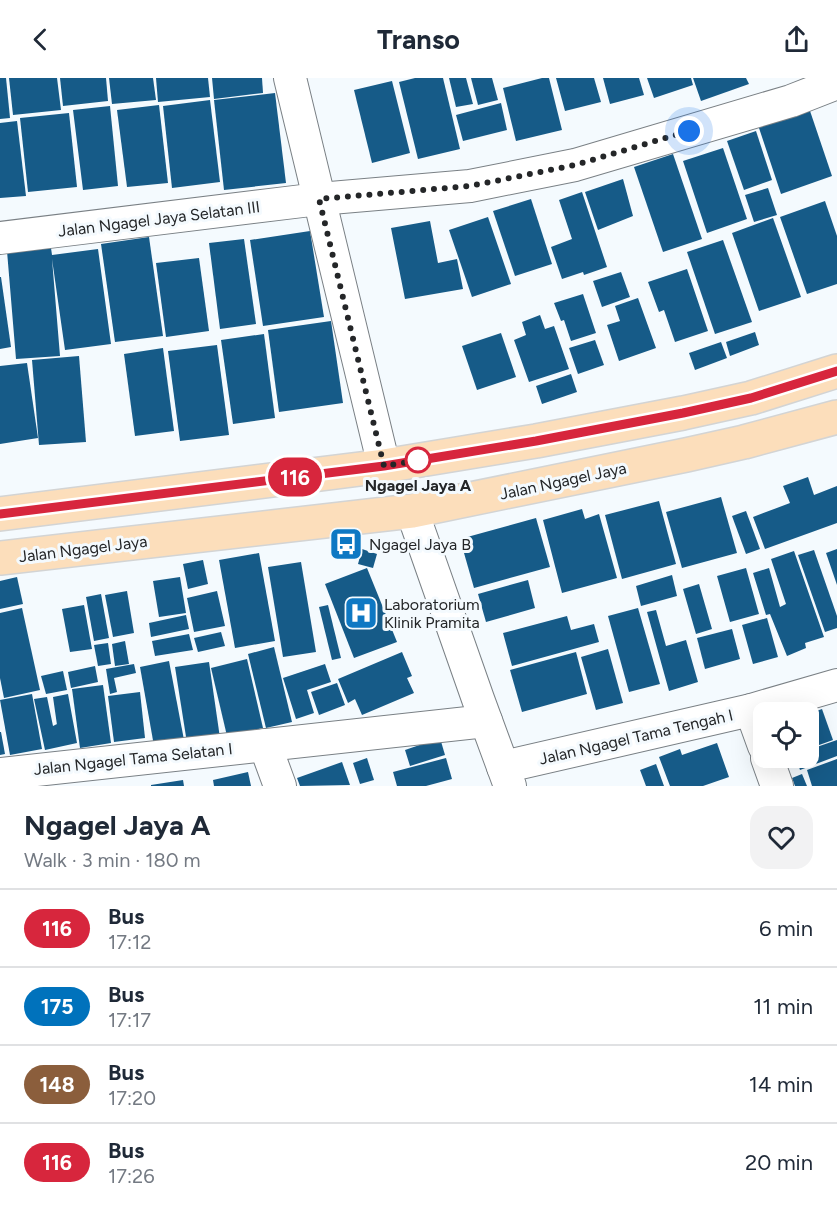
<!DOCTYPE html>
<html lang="en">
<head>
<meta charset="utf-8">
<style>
  :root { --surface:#fff; --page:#f2f2f3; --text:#1f2937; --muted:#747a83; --line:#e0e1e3 }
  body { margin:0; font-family:Figtree,sans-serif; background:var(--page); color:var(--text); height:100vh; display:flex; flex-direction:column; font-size:22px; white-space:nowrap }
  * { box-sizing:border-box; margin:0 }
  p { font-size:20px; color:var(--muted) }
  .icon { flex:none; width:33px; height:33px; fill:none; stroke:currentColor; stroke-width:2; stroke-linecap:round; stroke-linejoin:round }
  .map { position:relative; height:708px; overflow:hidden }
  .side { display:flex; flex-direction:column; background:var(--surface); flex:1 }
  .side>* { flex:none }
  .badge { padding:0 12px; border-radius:20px; font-size:21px; line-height:39px }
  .tools { position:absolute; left:753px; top:624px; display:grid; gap:12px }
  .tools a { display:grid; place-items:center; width:66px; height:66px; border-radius:12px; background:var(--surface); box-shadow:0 6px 24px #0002; font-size:30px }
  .you { position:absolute; width:30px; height:30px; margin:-15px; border:4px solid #fff; border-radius:50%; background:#1a73e8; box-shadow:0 0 0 9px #1a73e833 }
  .map>.badge { position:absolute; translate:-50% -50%; box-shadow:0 0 0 3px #fff }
  .round { display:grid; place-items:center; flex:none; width:63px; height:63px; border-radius:18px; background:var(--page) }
  .overview { display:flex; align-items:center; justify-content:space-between; height:102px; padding:0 24px }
  h1 { font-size:28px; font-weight:700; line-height:45px }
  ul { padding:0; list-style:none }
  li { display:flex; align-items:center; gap:18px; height:78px; padding:0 24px; border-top:2px solid var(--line) }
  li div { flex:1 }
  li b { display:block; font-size:22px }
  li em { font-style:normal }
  li .badge { min-width:66px; font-weight:700; text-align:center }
  header { display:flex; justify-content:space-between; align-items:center; height:78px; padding:0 24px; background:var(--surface); font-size:27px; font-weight:700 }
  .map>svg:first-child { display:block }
  .building { fill:#165b88 }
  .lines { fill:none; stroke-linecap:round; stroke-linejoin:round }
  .minor-casing { stroke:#7a8085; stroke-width:34 }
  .major-casing { stroke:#d3d4d4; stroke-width:36 }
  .minor { stroke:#fff; stroke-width:32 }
  .major { stroke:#fcdebb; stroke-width:33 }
  .line-casing { stroke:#fff; stroke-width:14 }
  .line { stroke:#d7263d; stroke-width:9 }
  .walk { stroke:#242628; stroke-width:6; stroke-dasharray:0 10.8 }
  .stop-dot { fill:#fff; stroke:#d7263d; stroke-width:3 }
  .labels { text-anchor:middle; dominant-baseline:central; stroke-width:6; stroke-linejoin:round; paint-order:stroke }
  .street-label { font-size:16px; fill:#242628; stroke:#f4fafe }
  .stop-label { font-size:16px; font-weight:bold; fill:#242628; stroke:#f4fafe }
  .poi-label { font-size:16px; fill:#242628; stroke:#f4fafe; text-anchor:start }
</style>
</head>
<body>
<header><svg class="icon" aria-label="back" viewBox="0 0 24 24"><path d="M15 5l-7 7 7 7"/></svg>Transo<svg class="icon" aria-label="share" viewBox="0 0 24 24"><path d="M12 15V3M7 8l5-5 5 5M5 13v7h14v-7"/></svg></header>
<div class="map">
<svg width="837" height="708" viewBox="0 0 837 708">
  <rect width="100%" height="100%" fill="#f4fafe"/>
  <g class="building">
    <polygon points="0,0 6,0 10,40 0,41"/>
    <polygon points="9,0 57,0 61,32 13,37"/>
    <polygon points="60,0 106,0 108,23 63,28"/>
    <polygon points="109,0 153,0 156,22 112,26"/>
    <polygon points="156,0 208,0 210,19 158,24"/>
    <polygon points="212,0 262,0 263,15 214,21"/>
    <polygon points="415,0 443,0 460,71 418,81 399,4"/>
    <polygon points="449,0 466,0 473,26 456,29"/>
    <polygon points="471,0 492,0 498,22 478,27"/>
    <polygon points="542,0 549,0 562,52 516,63 503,10"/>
    <polygon points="556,0 594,0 601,24 565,33"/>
    <polygon points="603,0 639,0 644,17 610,26"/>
    <polygon points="647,0 691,0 693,7 654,20"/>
    <polygon points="693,0 746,0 749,6 701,23"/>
    <polygon points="392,3 410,75 372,85 354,12"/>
    <polygon points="275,15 286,105 224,112 214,22"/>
    <polygon points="210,22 220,104 172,110 163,28"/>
    <polygon points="807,24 832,98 781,116 756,41"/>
    <polygon points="501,25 507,52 463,63 456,37"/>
    <polygon points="159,27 168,105 127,109 117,32"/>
    <polygon points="110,28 118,108 83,112 73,32"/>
    <polygon points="69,35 77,109 28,114 20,40"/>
    <polygon points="17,43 26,118 0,120 0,45"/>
    <polygon points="756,53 772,102 744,112 727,63"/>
    <polygon points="723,70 747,141 707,155 683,83"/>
    <polygon points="673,76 702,161 663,174 634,89"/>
    <polygon points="623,101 633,138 598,152 585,114"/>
    <polygon points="768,110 777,137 754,144 745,117"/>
    <polygon points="582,114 607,189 584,197 583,194 562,201 551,169 572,161 559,122"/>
    <polygon points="531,121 552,186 515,198 493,133"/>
    <polygon points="825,123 837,158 837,206 807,216 780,139"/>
    <polygon points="488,139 511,206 472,219 449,152"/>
    <polygon points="773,140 801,219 759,233 732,155"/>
    <polygon points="430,143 438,185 457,181 463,211 405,221 391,150"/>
    <polygon points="310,153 324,239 263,248 250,162"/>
    <polygon points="149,159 163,258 115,264 101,166"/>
    <polygon points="244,161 256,246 220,251 209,165"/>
    <polygon points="723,162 752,244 715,256 687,174"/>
    <polygon points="51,170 52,177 98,171 111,266 65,272 52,181 60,278 16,281 7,173"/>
    <polygon points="199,180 209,253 166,259 156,185"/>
    <polygon points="687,191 708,253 675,264 664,232 659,234 648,204"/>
    <polygon points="621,194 630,219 602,229 593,203"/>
    <polygon points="0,199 1,199 11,269 0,271"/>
    <polygon points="583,216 596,255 571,263 564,242 561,243 554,225"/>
    <polygon points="638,220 656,270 619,283 607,247 620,243 615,228"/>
    <polygon points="540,237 545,251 554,248 569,291 529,304 514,262 526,257 522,244"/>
    <polygon points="331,243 343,325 279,334 268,252"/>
    <polygon points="755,254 759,267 730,278 726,264"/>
    <polygon points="501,255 516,299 477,312 462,268"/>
    <polygon points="264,256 275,340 233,346 221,262"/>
    <polygon points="595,262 604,287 578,296 569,270"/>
    <polygon points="721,264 727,280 695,292 689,275"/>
    <polygon points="217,267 229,357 180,363 168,273"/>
    <polygon points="163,270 174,353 135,358 124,276"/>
    <polygon points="79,278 86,364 39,367 32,282"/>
    <polygon points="27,285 38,360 0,366 0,288"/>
    <polygon points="571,296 577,314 542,326 536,308"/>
    <polygon points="808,399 814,417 837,408 837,445 765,471 753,439 790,425 783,408"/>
    <polygon points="721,419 737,475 682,490 666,434"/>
    <polygon points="659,423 676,486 622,501 605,437"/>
    <polygon points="582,431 585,441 599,436 617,500 562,515 543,442"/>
    <polygon points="746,433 760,471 746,476 732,438"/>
    <polygon points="536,440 550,489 474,510 460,461"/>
    <polygon points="362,471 377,476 373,490 358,486"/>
    <polygon points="837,471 837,507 826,475"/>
    <polygon points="814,472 837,538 837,550 825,554 798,477"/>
    <polygon points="794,473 824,559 805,565 806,570 787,578 770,536 766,537 753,495 769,490 780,529 786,526 771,481"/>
    <polygon points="259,475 275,563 235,570 219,482"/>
    <polygon points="203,482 208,506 188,511 183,486"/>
    <polygon points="301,484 316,574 283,579 268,489"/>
    <polygon points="367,490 397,564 354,580 325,506"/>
    <polygon points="746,490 759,536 730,544 717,498"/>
    <polygon points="672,497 677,518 641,528 636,508"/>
    <polygon points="17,499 23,526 0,531 0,503"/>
    <polygon points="180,499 186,535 159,539 153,503"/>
    <polygon points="528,502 535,530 486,544 478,516"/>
    <polygon points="699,506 712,551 696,556 683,511"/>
    <polygon points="127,513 134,555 113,559 105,517"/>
    <polygon points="217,513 225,548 194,554 187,520"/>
    <polygon points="101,516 109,560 94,563 86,519"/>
    <polygon points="84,527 92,571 70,574 62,531"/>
    <polygon points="328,527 341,580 332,582 319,529"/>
    <polygon points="22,530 40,612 4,620 0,600 0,535"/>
    <polygon points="638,530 660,606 629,614 608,538"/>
    <polygon points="656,532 666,568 686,562 698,604 669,613 647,534"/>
    <polygon points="186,537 189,551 151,559 149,545"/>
    <polygon points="567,538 571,552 594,546 599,564 512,588 503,555"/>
    <polygon points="767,540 778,579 753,586 742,547"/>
    <polygon points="732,551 740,581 705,591 697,560"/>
    <polygon points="221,554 225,568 198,574 194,560"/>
    <polygon points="189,556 193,572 155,578 152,563"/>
    <polygon points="125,563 129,586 115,588 112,566"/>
    <polygon points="108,565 111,586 98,588 94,567"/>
    <polygon points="274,569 292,644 266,650 248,576"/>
    <polygon points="608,571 623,625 596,632 581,579"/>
    <polygon points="402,574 412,598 407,600 414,615 362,637 355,621 348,625 338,601"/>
    <polygon points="576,574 587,616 522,634 510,592"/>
    <polygon points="247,581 263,650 227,658 211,590"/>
    <polygon points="169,583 184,662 154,668 140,589"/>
    <polygon points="209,584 220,660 187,665 175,589"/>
    <polygon points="134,586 136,595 114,600 117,614 110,616 106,591"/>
    <polygon points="325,586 331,604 307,612 314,635 296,641 283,600"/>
    <polygon points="95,588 98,604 71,610 68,594"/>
    <polygon points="63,593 67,612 46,616 41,598"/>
    <polygon points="337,605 345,627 319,637 311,614"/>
    <polygon points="103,607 111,665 80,670 72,611"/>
    <polygon points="140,614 145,660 114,664 108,618"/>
    <polygon points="32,616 42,671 10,677 0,622"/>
    <polygon points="68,616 77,665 45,672 34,621 47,619 53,648 57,646 58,654 53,619"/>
    <polygon points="822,631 833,662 808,671 808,636"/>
    <polygon points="0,654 1,654 5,676 0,677"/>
    <polygon points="440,660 445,677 410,688 405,672"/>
    <polygon points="837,662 837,678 800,692 796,680 808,680 808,672"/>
    <polygon points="717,665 729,699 703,708 670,708 659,679 680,671 682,677"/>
    <polygon points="367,680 374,702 360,706 353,685"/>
    <polygon points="446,680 452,701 426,708 397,708 393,694"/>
    <polygon points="837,681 837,708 812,708 807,692"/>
    <polygon points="342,684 350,707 300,708 297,700"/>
    <polygon points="656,686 664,708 646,708 640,692"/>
    <polygon points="248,694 251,708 214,708 213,702"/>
    <polygon points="802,696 807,708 795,708 792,700"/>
    <polygon points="183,702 184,708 151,708 151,707"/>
  </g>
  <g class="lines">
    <defs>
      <g id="minor">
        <polyline points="290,0 384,388"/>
        <polyline points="0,160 319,121 470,108 575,87 791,23 837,5"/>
        <polyline points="412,433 478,621 510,708"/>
        <polyline points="751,632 764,668"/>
        <polyline points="265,667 280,708"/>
        <polyline points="767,680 777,708"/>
        <polyline points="503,689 751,632 837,607"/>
        <polyline points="0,696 486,643"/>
      </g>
      <g id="major">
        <polyline points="0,436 384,388 536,363 683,335 751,320 837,293"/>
        <polyline points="0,480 412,433 686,377 744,364 837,339"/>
      </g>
    </defs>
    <use href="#minor" class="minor-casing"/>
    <use href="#major" class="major-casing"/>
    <use href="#minor" class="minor"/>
    <use href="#major" class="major"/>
  </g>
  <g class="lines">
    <defs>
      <polyline id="line" points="0,436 384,388 536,363 683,335 751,320 837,293"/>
    </defs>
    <use href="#line" class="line-casing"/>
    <use href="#line" class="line"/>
    <polyline class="walk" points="418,382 427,381 384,388 319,121 470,108 575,87 689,53"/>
  </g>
  <defs>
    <symbol id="bus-square" viewBox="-11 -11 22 22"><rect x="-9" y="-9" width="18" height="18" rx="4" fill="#0e78c3" stroke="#f4fafe"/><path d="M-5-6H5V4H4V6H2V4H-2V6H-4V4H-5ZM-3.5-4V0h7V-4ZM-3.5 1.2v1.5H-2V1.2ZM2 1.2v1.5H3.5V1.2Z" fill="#fff"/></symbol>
    <symbol id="hospital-square" viewBox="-11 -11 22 22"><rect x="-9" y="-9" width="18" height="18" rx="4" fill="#0e78c3" stroke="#f4fafe"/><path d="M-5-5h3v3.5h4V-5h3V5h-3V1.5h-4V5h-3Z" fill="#fff"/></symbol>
  </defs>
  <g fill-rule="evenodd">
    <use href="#bus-square" x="327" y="447" width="38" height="38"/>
    <use href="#hospital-square" x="342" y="516" width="38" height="38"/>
  </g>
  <circle class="stop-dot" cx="418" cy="382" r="12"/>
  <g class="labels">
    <g class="street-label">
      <text transform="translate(159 141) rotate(-7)">Jalan Ngagel Jaya Selatan III</text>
      <text transform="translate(563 403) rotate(-12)">Jalan Ngagel Jaya</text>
      <text transform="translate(83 471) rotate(-7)">Jalan Ngagel Jaya</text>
      <text transform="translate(636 659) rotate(-13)">Jalan Ngagel Tama Tengah I</text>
      <text transform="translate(133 681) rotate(-6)">Jalan Ngagel Tama Selatan I</text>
    </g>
    <g class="stop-label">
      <text x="418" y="407">Ngagel Jaya A</text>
    </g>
    <g class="poi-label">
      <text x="369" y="466">Ngagel Jaya B</text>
      <text x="384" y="526">Laboratorium<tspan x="384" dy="18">Klinik Pramita</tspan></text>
    </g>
  </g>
</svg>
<div class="tools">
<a><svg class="icon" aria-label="locate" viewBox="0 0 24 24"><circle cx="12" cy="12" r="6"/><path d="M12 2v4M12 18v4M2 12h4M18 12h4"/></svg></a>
</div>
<div class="you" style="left:689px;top:53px"></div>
<b class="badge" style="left:295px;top:399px;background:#d7263d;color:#fff">116</b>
</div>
<section class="side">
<div class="overview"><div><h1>Ngagel Jaya A</h1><p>Walk · 3 min · 180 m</p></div><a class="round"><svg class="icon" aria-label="heart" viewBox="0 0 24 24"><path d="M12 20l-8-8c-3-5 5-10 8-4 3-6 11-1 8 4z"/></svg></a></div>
<ul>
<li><span class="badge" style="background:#d7263d;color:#fff">116</span><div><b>Bus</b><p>17:12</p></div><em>6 min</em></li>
<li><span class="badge" style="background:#0072bc;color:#fff">175</span><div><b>Bus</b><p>17:17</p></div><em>11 min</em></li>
<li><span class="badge" style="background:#8b5e3c;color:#fff">148</span><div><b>Bus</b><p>17:20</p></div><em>14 min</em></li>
<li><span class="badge" style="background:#d7263d;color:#fff">116</span><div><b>Bus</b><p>17:26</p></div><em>20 min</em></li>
</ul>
</section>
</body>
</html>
